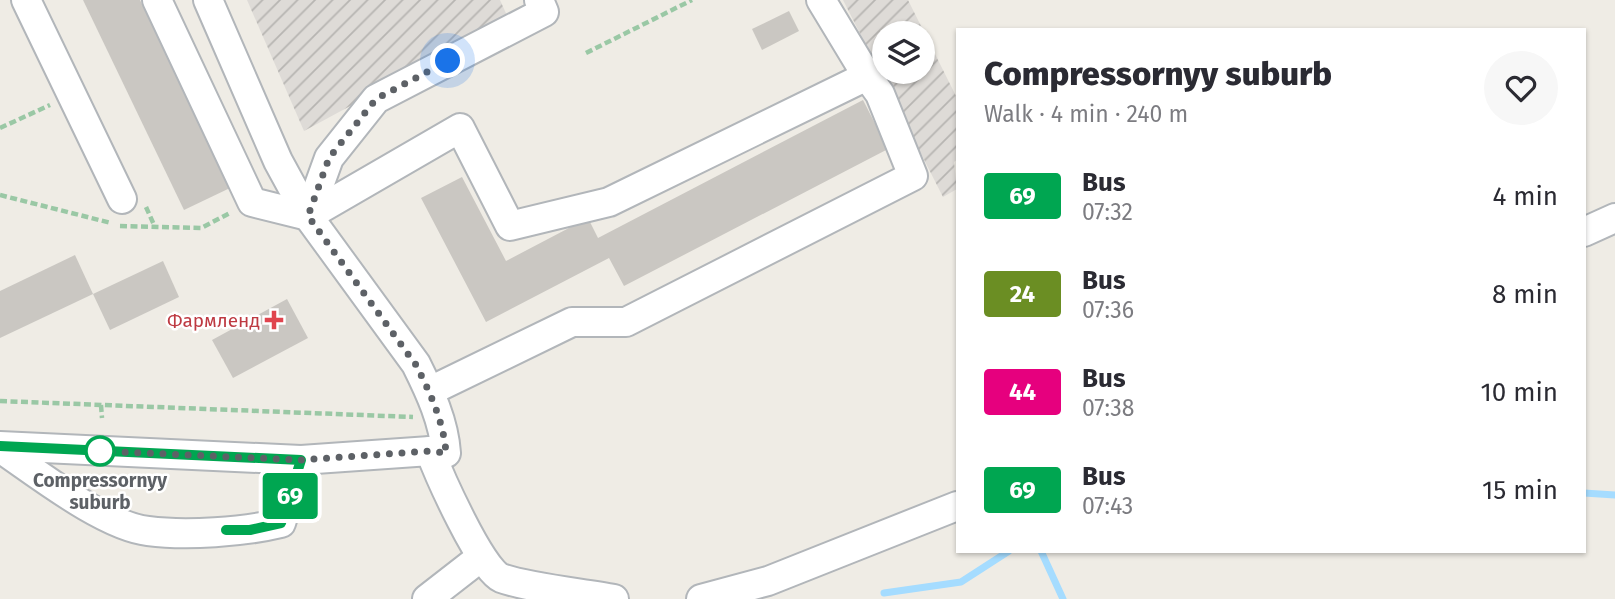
<!DOCTYPE html>
<html lang="en">
<head>
<meta charset="utf-8">
<style>
  :root { --surface:#fff; --page:#f7f7f7; --text:#2b2b33; --muted:#7c7c81 }
  body { margin:0; font-family:"Fira Sans",sans-serif; background:var(--page); color:var(--text); height:100vh; display:flex; flex-direction:column; font-size:26px; white-space:nowrap }
  * { box-sizing:border-box; margin:0 }
  p { font-size:23px; color:var(--muted) }
  .icon { flex:none; width:38px; height:38px; fill:none; stroke:currentColor; stroke-width:2; stroke-linecap:round; stroke-linejoin:round }
  .map { position:relative; flex:1; overflow:hidden }
  .panel { position:absolute; left:956px; top:28px; width:630px; height:525px; display:flex; flex-direction:column; background:var(--surface); border-radius:0px; box-shadow:0 2px 5px #0004 }
  .panel>* { flex:none }
  .badge { padding:0 14px; border-radius:5px; font-size:24px; line-height:46px }
  .controls { position:absolute; left:872px; top:21px; display:grid; gap:14px }
  .controls a { display:grid; place-items:center; width:63px; height:63px; border-radius:50%; background:var(--surface); box-shadow:0 2px 5px #0004; font-size:35px }
  .you { position:absolute; width:35px; height:35px; margin:-18px; border:5px solid #fff; border-radius:50%; background:#1a73e8; box-shadow:0 0 0 10px #1a73e833 }
  .map>.badge { position:absolute; translate:-50% -50%; box-shadow:0 0 0 4px #fff }
  .round { display:grid; place-items:center; flex:none; width:74px; height:74px; border-radius:37px; background:var(--page) }
  .summary { display:flex; align-items:center; justify-content:space-between; height:119px; padding:0 28px }
  h1 { font-size:33px; font-weight:800; line-height:52px }
  ul { padding:0; list-style:none }
  li { display:flex; align-items:center; gap:21px; height:98px; padding:0 28px }
  li div { flex:1 }
  li b { display:block; font-size:26px }
  li em { font-style:normal }
  li .badge { min-width:77px; font-weight:700; text-align:center }
  .map>svg:first-child { display:block }
  .industrial { fill:url(#industrial-furrows); fill-rule:evenodd }
  .lines { fill:none; stroke-linecap:round; stroke-linejoin:round }
  .stream { stroke:#a5dcff; stroke-width:7 }
  .building { fill:#cac7c2 }
  .minor-casing { stroke:#b2b6ba; stroke-width:32 }
  .path { stroke:#9ac8a5; stroke-width:4.5; stroke-dasharray:7 3.5; stroke-linecap:butt }
  .minor { stroke:#fff; stroke-width:28 }
  .line-casing { stroke:#fff; stroke-width:16 }
  .line { stroke:#00a651; stroke-width:10 }
  .walk { stroke:#5d6166; stroke-width:7; stroke-dasharray:0 12.6 }
  .health-dot { fill:#e0444e; stroke:#fff; stroke-width:2.5 }
  .stop-dot { fill:#fff; stroke:#00a651; stroke-width:3.5 }
  .labels { text-anchor:middle; dominant-baseline:central; stroke-width:5; stroke-linejoin:round; paint-order:stroke }
  .health-label { font-size:19px; fill:#be3a42; stroke:#fff; text-anchor:end }
  .stop-label { font-size:19px; font-weight:bold; fill:#5d6166; stroke:#fff }
</style>
</head>
<body>
<div class="map">
<svg width="1615" height="599" viewBox="0 0 1615 599">
  <defs>
    <pattern id="industrial-furrows" width="10" height="10" patternUnits="userSpaceOnUse" patternTransform="scale(1.75)"><rect width="10" height="10" fill="#dedbd7"/><path d="M-1 1l2-2M0 10L10 0M9 11l2-2" fill="none" stroke="#b7b5b2"/></pattern>
  </defs>
  <rect width="100%" height="100%" fill="#efece5"/>
  <g class="industrial">
    <polygon points="247,0 500,0 509,20 304,131"/>
    <path d="M843,0H908L957,98V160L954,162L957,189L943,197ZM884,33H922V72H884Z"/>
  </g>
  <g class="lines">
    <g class="stream">
      <polyline points="1584,493 1615,495"/>
      <polyline points="1041,551 1063,599"/>
      <polyline points="884,593 961,582 1009,551"/>
    </g>
  </g>
  <g class="building">
    <polygon points="83,0 140,0 230,188 184,210"/>
    <polygon points="789,11 799,31 762,50 752,29"/>
    <polygon points="863,100 888,149 624,286 609,258 486,322 421,198 462,177 506,261 588,218 598,238"/>
    <polygon points="75,255 93,294 0,338 0,291"/>
    <polygon points="163,261 179,297 110,330 93,294"/>
    <polygon points="287,299 308,338 233,378 212,340"/>
  </g>
  <g class="lines">
    <defs>
      <g id="minor">
        <polyline points="26,0 122,199"/>
        <polyline points="157,0 252,202 308,216"/>
        <polyline points="208,0 278,161 308,216"/>
        <polyline points="308,216 329,158 376,99 544,12 539,0"/>
        <polyline points="1584,232 1615,218"/>
        <polyline points="430,391 572,322 626,322 913,176 880,94 867,76"/>
        <path d="M0,446L301,460L430,451L446,453C444,422 430,392 416,364L308,216L460,128L510,226L609,202L867,76L821,0"/>
        <path d="M0,448C37,473 104,526 148,531C186,536 244,532 281,523L301,460"/>
        <path d="M430,451C439,475 481,570 501,578C529,588 582,593 614,599"/>
        <polyline points="427,599 481,557"/>
        <polyline points="701,599 768,581 957,506"/>
      </g>
    </defs>
    <use href="#minor" class="minor-casing"/>
    <g class="path">
      <polyline points="586,53 692,0"/>
      <polyline points="0,128 50,105"/>
      <polyline points="0,195 111,223"/>
      <polyline points="146,207 155,227"/>
      <polyline points="120,226 201,228 230,213"/>
      <polyline points="0,401 413,417"/>
      <polyline points="101,405 102,418"/>
    </g>
    <use href="#minor" class="minor"/>
  </g>
  <g class="lines">
    <defs>
      <polyline id="line" points="0,446 301,460 281,523 250,530 226,530"/>
    </defs>
    <use href="#line" class="line-casing"/>
    <use href="#line" class="line"/>
    <path class="walk" d="M100,451L301,460L429,451L446,453C444,423 430,392 416,365L308,216L329,158L376,99L448,61"/>
  </g>
  <path class="health-dot" d="M270.5 309.5h7v7h7v7h-7v7h-7v-7h-7v-7h7z"/>
  <circle class="stop-dot" cx="100" cy="451" r="14"/>
  <g class="labels">
    <g class="health-label">
      <text x="260" y="320">Фармленд</text>
    </g>
    <g class="stop-label">
      <text x="100" y="480">Compressornyy<tspan x="100" dy="22">suburb</tspan></text>
    </g>
  </g>
</svg>
<div class="controls">
<a><svg class="icon" aria-label="layers" viewBox="0 0 24 24"><path d="M12 4l9 5-9 5-9-5zM3 14l9 5 9-5"/></svg></a>
</div>
<div class="you" style="left:448px;top:61px"></div>
<b class="badge" style="left:290px;top:496px;background:#00a651;color:#fff">69</b>
<section class="panel">
<div class="summary"><div><h1>Compressornyy suburb</h1><p>Walk · 4 min · 240 m</p></div><a class="round"><svg class="icon" aria-label="heart" viewBox="0 0 24 24"><path d="M12 20l-8-8c-3-5 5-10 8-4 3-6 11-1 8 4z"/></svg></a></div>
<ul>
<li><span class="badge" style="background:#00a651;color:#fff">69</span><div><b>Bus</b><p>07:32</p></div><em>4 min</em></li>
<li><span class="badge" style="background:#6b8e23;color:#fff">24</span><div><b>Bus</b><p>07:36</p></div><em>8 min</em></li>
<li><span class="badge" style="background:#e6007e;color:#fff">44</span><div><b>Bus</b><p>07:38</p></div><em>10 min</em></li>
<li><span class="badge" style="background:#00a651;color:#fff">69</span><div><b>Bus</b><p>07:43</p></div><em>15 min</em></li>
</ul>
</section>
</div>
</body>
</html>
